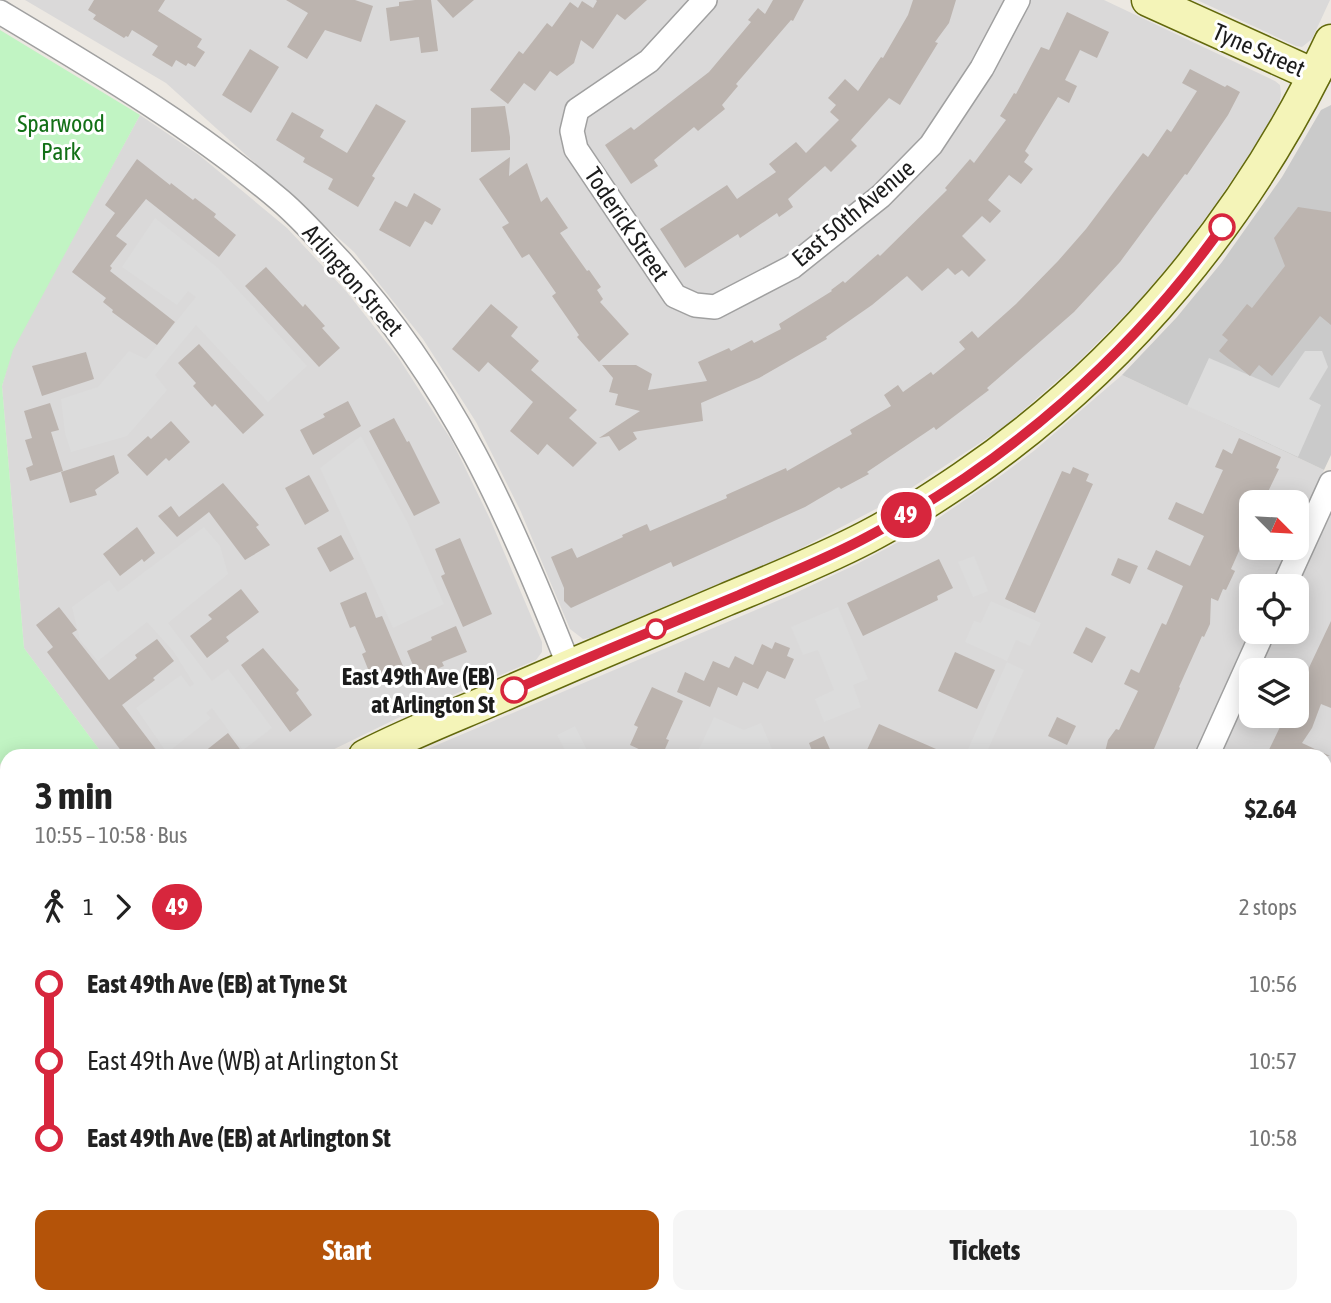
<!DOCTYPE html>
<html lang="en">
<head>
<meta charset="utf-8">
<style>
  :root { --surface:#fff; --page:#f6f6f6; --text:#222; --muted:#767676; --accent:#b45309 }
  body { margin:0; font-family:"Asap Condensed",sans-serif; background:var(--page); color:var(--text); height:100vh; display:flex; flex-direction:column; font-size:26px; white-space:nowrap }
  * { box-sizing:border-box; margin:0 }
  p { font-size:23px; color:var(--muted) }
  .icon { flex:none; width:38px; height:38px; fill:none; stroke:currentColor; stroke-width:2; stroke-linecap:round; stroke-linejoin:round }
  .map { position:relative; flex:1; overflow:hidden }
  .panel { position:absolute; left:0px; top:749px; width:1332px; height:555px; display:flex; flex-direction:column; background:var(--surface); border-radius:21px 21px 0 0; box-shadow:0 4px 18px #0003 }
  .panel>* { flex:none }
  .badge { padding:0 14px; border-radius:23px; font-size:24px; line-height:46px }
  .needle { width:46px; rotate:114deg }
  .fabs { position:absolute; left:1239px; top:490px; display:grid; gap:14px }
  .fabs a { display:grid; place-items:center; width:70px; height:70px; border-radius:14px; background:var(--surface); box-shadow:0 4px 18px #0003; font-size:35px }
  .map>.badge { position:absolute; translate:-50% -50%; box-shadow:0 0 0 4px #fff }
  .legs { display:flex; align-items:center; gap:10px; height:77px; padding:0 35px; font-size:23px }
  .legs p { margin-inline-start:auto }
  .headline { display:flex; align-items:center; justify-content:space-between; height:119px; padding:0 35px }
  h1 { font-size:38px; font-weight:700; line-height:52px }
  .action { display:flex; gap:14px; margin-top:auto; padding:14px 35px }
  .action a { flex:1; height:80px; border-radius:14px; background:var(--accent); color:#fff; font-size:28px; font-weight:700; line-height:80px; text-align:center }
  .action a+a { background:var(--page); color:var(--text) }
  ul { padding:0 35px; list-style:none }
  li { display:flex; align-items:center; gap:24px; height:77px; font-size:26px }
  li i { display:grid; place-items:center; width:10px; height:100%; margin:0 9px; background:currentColor }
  li i::after { content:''; width:18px; height:18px; margin:-9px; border:5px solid; border-radius:50%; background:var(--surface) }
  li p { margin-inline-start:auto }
  li:first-child i { background:linear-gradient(#0000 50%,currentColor 0) }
  li:last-child i { background:linear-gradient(currentColor 50%,#0000 0) }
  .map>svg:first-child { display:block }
  .residential { fill:#dad9d9 }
  .religious { fill:#cacaca }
  .forest { fill:#aac99a }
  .park { fill:#c1f4c3 }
  .parking { fill:#dcdcdc }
  .building { fill:#bcb4af }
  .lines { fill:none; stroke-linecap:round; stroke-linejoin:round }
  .street-casing { stroke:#a0a0a0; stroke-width:26 }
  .secondary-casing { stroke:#63690c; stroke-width:35 }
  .street { stroke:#fff; stroke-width:23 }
  .secondary { stroke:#f4f4b8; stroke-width:32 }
  .line-1-casing { stroke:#fff; stroke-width:16 }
  .line-1 { stroke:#d7263d; stroke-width:10 }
  .stop-1-dot { fill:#fff; stroke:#d7263d; stroke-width:3.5 }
  .labels { text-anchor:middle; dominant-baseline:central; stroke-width:6; stroke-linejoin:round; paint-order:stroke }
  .street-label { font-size:24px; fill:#1c1c1c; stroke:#fff }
  .park-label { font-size:24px; fill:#137017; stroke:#fff }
  .stop-label { font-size:24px; font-weight:bold; fill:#1c1c1c; stroke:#fff; text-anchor:end }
</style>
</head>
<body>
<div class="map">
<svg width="1331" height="1303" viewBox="0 0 1331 1303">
  <rect width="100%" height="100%" fill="#ece8e2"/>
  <g class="residential">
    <polygon points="25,0 1104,0 1275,81 1280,85 1281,95 1279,104 1257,143 1217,202 1183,249 1135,305 1075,365 1004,427 893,500 771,564 590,638 583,639 570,629 521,512 476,422 423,339 354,252 166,83"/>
    <polygon points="1197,0 1330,0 1312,39 1302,47 1296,46"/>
    <polygon points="140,115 199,155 287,228 346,291 398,357 452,441 490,519 542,642 542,652 536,660 400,717 320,756 104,756 24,648 2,386 12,350"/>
    <polygon points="1122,375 1324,470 1297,530 1297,502 1251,502 1251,548 1289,548 1271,586 1251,586 1251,630 1194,756 411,756 791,595 857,564 921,530 1003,474 1035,450"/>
    <polygon points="1331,512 1331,1303 0,1303 0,1080 7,1071 7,1297 963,1297 974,1301 976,1297 1325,1297 1325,756 1220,756 1251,688 1251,716 1297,716 1297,670 1259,670 1277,632 1297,632 1297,587"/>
    <polygon points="0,832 7,841 7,990 0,998"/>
  </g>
  <polygon class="religious" points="1331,105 1331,455 1324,470 1122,375 1177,317 1222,262 1282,177 1321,110"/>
  <polygon class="forest" points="7,1096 7,1193 0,1197 0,1106"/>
  <polygon class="park" points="0,30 140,115 13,350 2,386 24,648 104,756 7,756 7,771 0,763"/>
  <g class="parking">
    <polygon points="155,218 218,268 307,366 268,402 196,325 155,375 167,390 127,436 71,452 65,433 61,399 98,387 129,351 146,359 196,297 188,291 177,305 122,267"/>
    <polygon points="1305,351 1322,351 1328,367 1309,399 1321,405 1298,457 1187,406 1209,358 1279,388"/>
    <polygon points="361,436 408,523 444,604 393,628 320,468"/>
    <polygon points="204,527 220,546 228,574 168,623 212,681 228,669 272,728 243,750 212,708 206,713 211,718 167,753 136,708 181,675 190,687 194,684 174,652 147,622 98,661 80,640 72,607 109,580 118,592"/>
    <polygon points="974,556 988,591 973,597 958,562"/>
    <polygon points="991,601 1041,623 1030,646 1016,640 1007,661 965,642 974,621 981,623"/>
    <polygon points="838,607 868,679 853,685 861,707 824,722 815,699 834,690 818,650 803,655 791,627"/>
    <polygon points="1007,662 1024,670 985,756 965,756"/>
    <polygon points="714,717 744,730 761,723 775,756 755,756 753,751 741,756 699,756 700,753 698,751"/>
    <polygon points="575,726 590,756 568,756 557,735"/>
  </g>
  <g class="building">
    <polygon points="94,0 165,0 158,11 202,39 197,47 205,52 195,67 188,63 186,66 176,60 172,67 152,55 158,46 132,30 128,37 126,36 124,38 93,19 96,15 88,10"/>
    <polygon points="286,0 355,0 373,6 361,42 325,30 307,59 287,47 308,13"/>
    <polygon points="415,0 431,0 438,51 421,53 419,37 390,41 386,8 399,6 399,2"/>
    <polygon points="437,0 474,0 453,18"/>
    <polygon points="596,0 647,0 625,20 617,14 593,49 581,40 574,63 557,76 550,71 535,91 524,83 508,104 490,90 519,51 523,54 547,23 552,27 570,2 578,8 582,1 593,8 597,1"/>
    <polygon points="773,0 804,0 793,21 791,20 736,84 738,86 722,105 725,109 698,131 694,127 654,160 658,166 631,184 605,145 631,127 634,130 709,72 751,22 748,20 758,8 765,14"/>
    <polygon points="913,0 956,0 949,23 935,42 938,43 900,105 889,98 851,140 857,146 831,172 825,166 788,199 793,207 779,217 777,213 740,238 738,234 685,268 660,229 727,185 737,199 776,172 769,164 796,142 806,153 839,120 830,112 836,105 828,98 845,79 858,91 881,57 883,58 908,15"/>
    <polygon points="1067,12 1109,32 1097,58 1080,50 1065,80 1077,86 1069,103 1058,97 1025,151 1029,155 1024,162 1033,169 1021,184 1009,175 988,200 1001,211 990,223 982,216 962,236 986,260 969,277 962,270 955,275 948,268 922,291 907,276 872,305 826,337 827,339 759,378 701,403 703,421 633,432 637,439 619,451 609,436 599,438 640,411 615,405 618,394 609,392 613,378 602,365 636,365 652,374 648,390 707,381 698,362 729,348 731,351 752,340 754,343 781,329 779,324 832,291 831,290 843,281 845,283 878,254 880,256 947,190 945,188 970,159 974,163 1006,120 1000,116 1014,93 1016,94 1041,47 1049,50"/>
    <polygon points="250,49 279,67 251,113 222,95"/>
    <polygon points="1190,69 1225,87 1227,85 1240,92 1228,115 1187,175 1185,174 1120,262 1074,312 987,388 989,390 936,430 934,427 867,472 869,474 841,489 839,487 805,507 673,567 671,562 571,608 564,601 564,588 551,557 572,548 577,558 623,537 622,535 647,524 650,531 727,498 726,495 786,468 787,471 852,434 850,430 891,406 884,395 898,385 903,392 931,372 933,375 965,349 959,342 972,331 978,338 1016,304 1058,261 1086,229 1143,153 1148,157 1167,129 1171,132 1197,91 1182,83"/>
    <polygon points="376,104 406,121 372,176 375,178 358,207 328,189 333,179 303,162 305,158 276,140 292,112 324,130 320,137 347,153"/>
    <polygon points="505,106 510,137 510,150 471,152 471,108"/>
    <polygon points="510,157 509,176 527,163 541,202 547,197 568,228 560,233 587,271 589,270 601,287 597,290 603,299 600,302 629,334 599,362 577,337 579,335 552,296 556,293 529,254 522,258 502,227 509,223 479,179"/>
    <polygon points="137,159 170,185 171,183 193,200 195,198 216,214 214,217 236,235 219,257 146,199 116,236 127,244 110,266 112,268 110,271 175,322 157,345 112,312 113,310 103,302 106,298 72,272 115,213 105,205"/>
    <polygon points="414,193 441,209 432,225 425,221 410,247 379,230 395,201 407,207"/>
    <polygon points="1298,207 1331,212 1331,325 1320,316 1272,376 1259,365 1250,376 1219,351 1228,340 1222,335 1247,304 1252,308 1285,266 1274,238"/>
    <polygon points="266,267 303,307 305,304 325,326 322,328 340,348 319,367 245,286"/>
    <polygon points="491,304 518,327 511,336 539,361 531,370 577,410 569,418 597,443 573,467 547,444 538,455 510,431 533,402 488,362 479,372 452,349"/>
    <polygon points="199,344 264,415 243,434 215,404 212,407 193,386 196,383 178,363"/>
    <polygon points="86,352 94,379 42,396 32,366"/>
    <polygon points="348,401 361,426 313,455 300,430 325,417 323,414"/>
    <polygon points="50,403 59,430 51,432 63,471 30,481 26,468 33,465 25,440 32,438 24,411"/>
    <polygon points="394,418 407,442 409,441 440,503 414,516 369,431"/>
    <polygon points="171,421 190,442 169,461 166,458 147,476 127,455 148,436 151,439"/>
    <polygon points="1239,438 1281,457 1276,468 1279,469 1263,502 1251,502 1251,524 1231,569 1235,571 1226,590 1223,589 1218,601 1211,598 1210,624 1204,637 1202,636 1179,687 1180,688 1151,756 1104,756 1108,740 1116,729 1119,730 1138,691 1124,684 1131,669 1139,673 1162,623 1166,625 1183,586 1147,569 1156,550 1190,566 1204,536 1168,519 1176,502 1203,514 1223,470 1215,467 1223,449 1232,454"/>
    <polygon points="114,455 119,473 95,490 97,495 70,503 61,472"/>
    <polygon points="1073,467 1089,474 1086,481 1093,484 1035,613 1005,599 1062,471 1070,474"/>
    <polygon points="309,475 329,511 305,525 285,488"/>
    <polygon points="223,483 259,525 256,527 270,545 245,560 209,512 177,537 158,516 171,506 179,517"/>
    <polygon points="137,527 155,553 144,562 142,559 120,576 103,554"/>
    <polygon points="341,535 354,559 330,572 317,548"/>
    <polygon points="460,538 492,614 463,627 441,576 445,574 435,549"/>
    <polygon points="1118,558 1138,566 1130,584 1111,575"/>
    <polygon points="939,559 953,588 937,596 938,600 863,636 847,603"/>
    <polygon points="241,589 259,612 226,637 229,641 207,658 190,636 212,619 208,615"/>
    <polygon points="366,592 376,618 382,616 403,666 372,679 362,654 366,652 355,626 350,628 340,603"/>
    <polygon points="59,607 77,630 72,633 109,680 137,658 135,655 157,639 174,661 153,678 155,680 122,705 161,756 125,756 47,652 53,647 36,625"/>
    <polygon points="1331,621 1331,708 1321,704 1312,728 1302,743 1330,756 1266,756 1280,727 1256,716 1297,716 1297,693"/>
    <polygon points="456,626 467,652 442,662 444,666 418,677 407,651 432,640 431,637"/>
    <polygon points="1086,627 1106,637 1092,663 1073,653"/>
    <polygon points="775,642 790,648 787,656 794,659 785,679 767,671 758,689 743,682 737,696 718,687 710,707 677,692 685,672 704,681 713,661 729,668 735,656 753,665 762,644 772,649"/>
    <polygon points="263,648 299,690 296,693 312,715 290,732 241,665"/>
    <polygon points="955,652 995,670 977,709 938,691"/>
    <polygon points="652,687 683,701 666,739 669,740 662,756 641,756 643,751 630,745 638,727 634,725"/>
    <polygon points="1057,717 1076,726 1067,745 1048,736"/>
    <polygon points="879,724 952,756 874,756 866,752"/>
    <polygon points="228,733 245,756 199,756"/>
    <polygon points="824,736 833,756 814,756 809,743"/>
  </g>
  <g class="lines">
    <defs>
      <g id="street">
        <polyline points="705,0 649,61 577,110 572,131 576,149 675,296 695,305 715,307 792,267 881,196 931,145 982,68 1018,0"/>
        <path d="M0,12C97,70 195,128 281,201C303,220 322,242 341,262C451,383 510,516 569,666"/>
        <polyline points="1284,586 1331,483"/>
        <polyline points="1207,756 1263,632"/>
        <polyline points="0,789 7,796"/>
        <polyline points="0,839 7,832"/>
        <polyline points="1325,1070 1331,1073"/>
        <polyline points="900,1297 913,1303"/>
        <polyline points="958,1303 961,1297"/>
      </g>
      <g id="secondary">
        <polyline points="1148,0 1314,75"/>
        <path d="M365,756C404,736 444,720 484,703C564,668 645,634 725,600C773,580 821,561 867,537C900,520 932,499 963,478C1123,369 1249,216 1331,41"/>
        <polyline points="0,1045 7,1036"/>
      </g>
    </defs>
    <use href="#street" class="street-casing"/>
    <use href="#secondary" class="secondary-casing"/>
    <use href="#street" class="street"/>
    <use href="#secondary" class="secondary"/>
  </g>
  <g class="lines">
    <defs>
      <path id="line-1" d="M514,690C588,657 664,626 739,595C782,576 827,559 869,536C1007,463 1132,354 1222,227"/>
    </defs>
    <use href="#line-1" class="line-1-casing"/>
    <use href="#line-1" class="line-1"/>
  </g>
  <g class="stop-1-dot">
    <circle cx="1222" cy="227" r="12"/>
    <circle cx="656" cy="629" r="9"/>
    <circle cx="514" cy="690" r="12"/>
  </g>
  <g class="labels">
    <g class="street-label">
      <text transform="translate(1259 50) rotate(24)">Tyne Street</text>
      <text transform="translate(853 213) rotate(-40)">East 50th Avenue</text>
      <text transform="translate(627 224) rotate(56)">Toderick Street</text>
      <text transform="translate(353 280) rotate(49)">Arlington Street</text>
    </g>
    <g class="park-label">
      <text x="61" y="123">Sparwood<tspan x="61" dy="28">Park</tspan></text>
    </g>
    <g class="stop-label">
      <text x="495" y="676">East 49th Ave (EB)<tspan x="495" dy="28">at Arlington St</tspan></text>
    </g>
  </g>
</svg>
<div class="fabs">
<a><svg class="needle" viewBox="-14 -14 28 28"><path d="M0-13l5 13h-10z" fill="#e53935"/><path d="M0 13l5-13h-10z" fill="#767676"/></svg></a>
<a><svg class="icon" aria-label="locate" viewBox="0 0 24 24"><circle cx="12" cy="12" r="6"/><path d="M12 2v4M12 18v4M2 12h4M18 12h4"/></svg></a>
<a><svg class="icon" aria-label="layers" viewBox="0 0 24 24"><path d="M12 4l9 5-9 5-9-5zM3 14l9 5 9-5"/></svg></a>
</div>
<b class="badge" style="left:906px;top:515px;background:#d7263d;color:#fff">49</b>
<section class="panel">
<div class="headline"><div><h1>3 min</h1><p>10:55 – 10:58 · Bus</p></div><b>$2.64</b></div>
<div class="legs"><svg class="icon" aria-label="walk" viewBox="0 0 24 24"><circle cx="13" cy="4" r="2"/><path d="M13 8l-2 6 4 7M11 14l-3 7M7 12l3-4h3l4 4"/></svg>1<svg class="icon" aria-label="forward" viewBox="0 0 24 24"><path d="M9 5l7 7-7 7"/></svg><b class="badge" style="background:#d7263d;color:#fff">49</b><p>2 stops</p></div>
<ul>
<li><i style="color:#d7263d"></i><b>East 49th Ave (EB) at Tyne St</b><p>10:56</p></li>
<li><i style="color:#d7263d"></i><span>East 49th Ave (WB) at Arlington St</span><p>10:57</p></li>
<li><i style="color:#d7263d"></i><b>East 49th Ave (EB) at Arlington St</b><p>10:58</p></li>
</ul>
<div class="action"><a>Start</a><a>Tickets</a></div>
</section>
</div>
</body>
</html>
